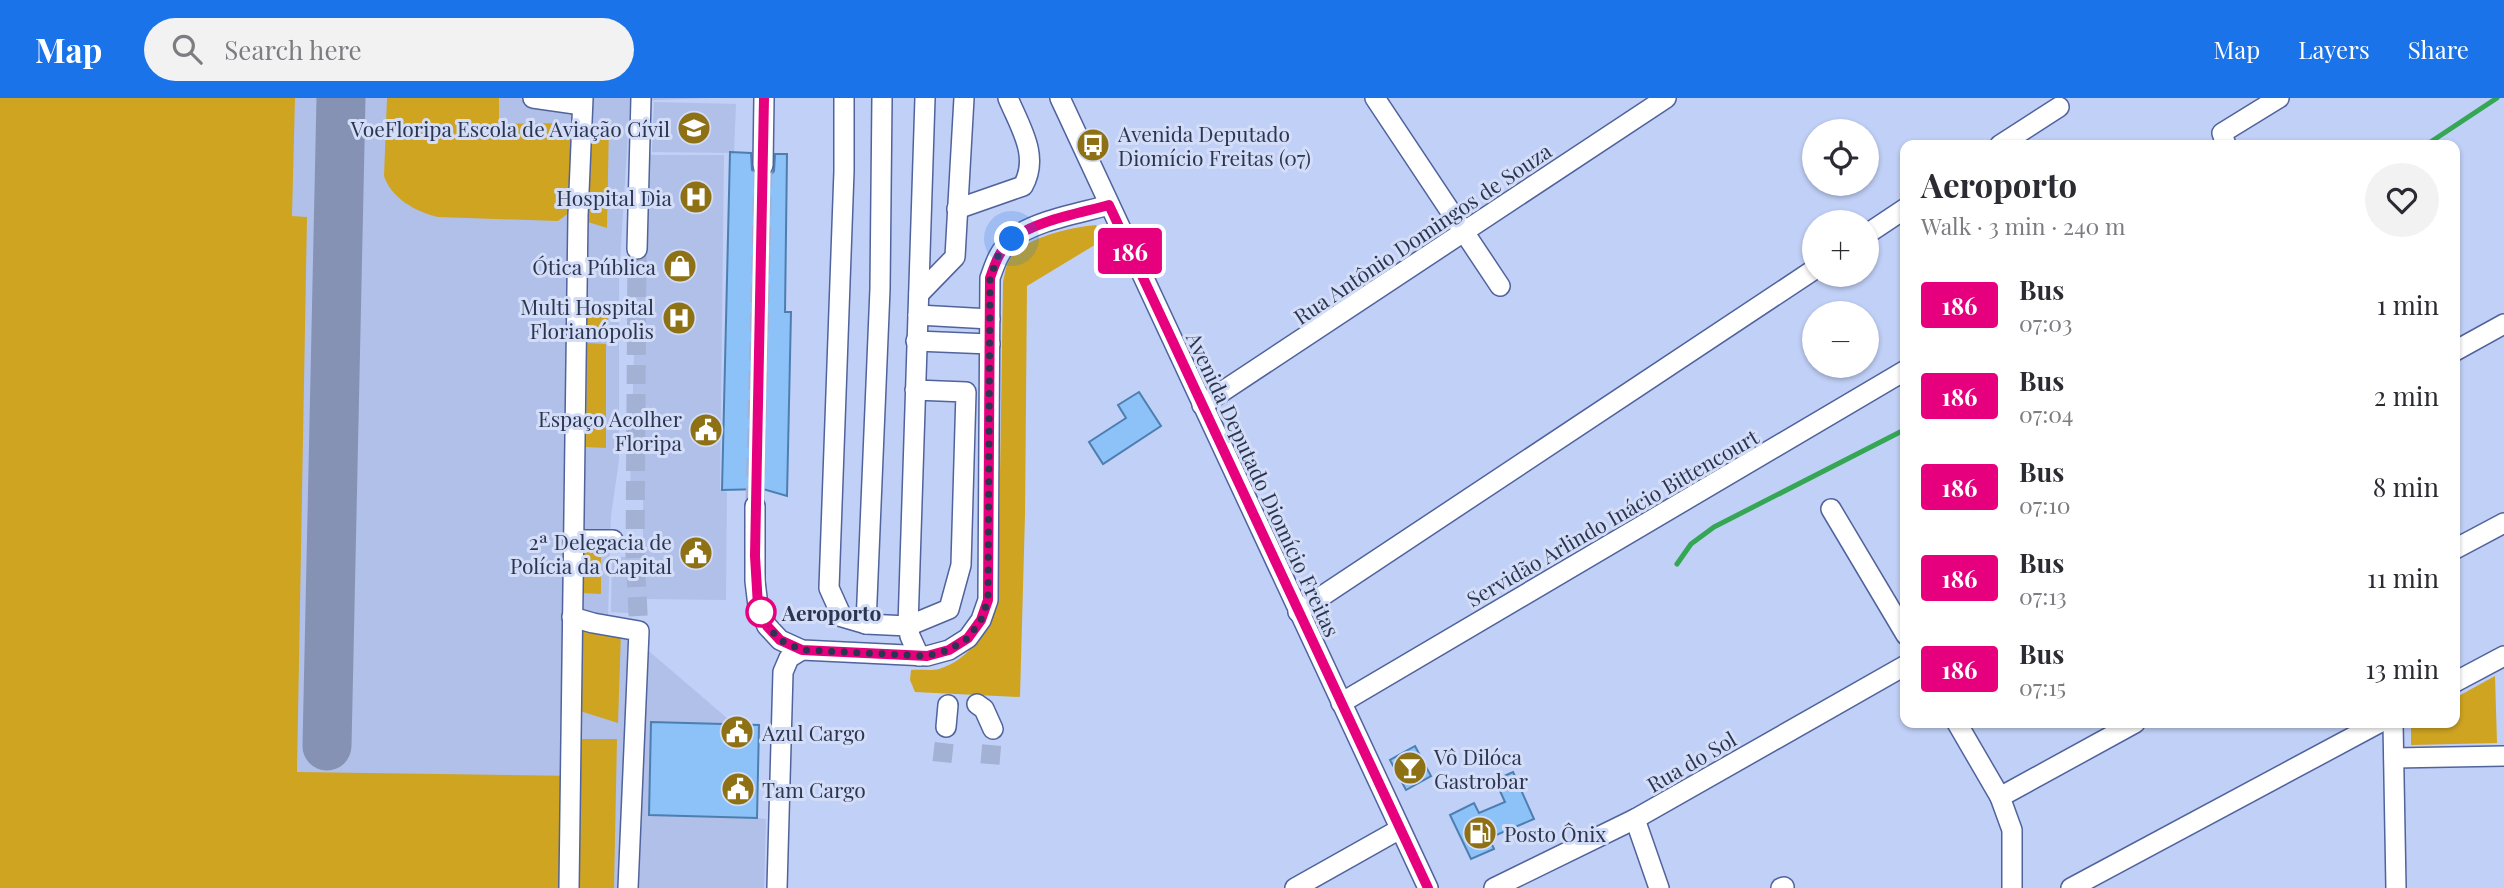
<!DOCTYPE html>
<html lang="en">
<head>
<meta charset="utf-8">
<style>
  :root { --surface:#fff; --page:#f2f2f3; --text:#2b2b33; --muted:#7c7c81; --accent:#1a73e8 }
  body { margin:0; font-family:"Playfair Display",serif; background:var(--page); color:var(--text); height:100vh; display:flex; flex-direction:column; font-size:26px; white-space:nowrap }
  * { box-sizing:border-box; margin:0 }
  p { font-size:23px; color:var(--muted) }
  .icon { flex:none; width:38px; height:38px; fill:none; stroke:currentColor; stroke-width:2; stroke-linecap:round; stroke-linejoin:round }
  .map { position:relative; flex:1; overflow:hidden }
  .side { position:absolute; left:1900px; top:42px; width:560px; height:588px; display:flex; flex-direction:column; background:var(--surface); border-radius:14px; box-shadow:0 2px 5px #0004 }
  .side>* { flex:none }
  .badge { padding:0 14px; border-radius:5px; font-size:24px; line-height:46px }
  .buttons { position:absolute; left:1802px; top:21px; display:grid; gap:14px }
  .buttons a { display:grid; place-items:center; width:77px; height:77px; border-radius:50%; background:var(--surface); box-shadow:0 2px 5px #0004; font-size:35px }
  .you { position:absolute; width:35px; height:35px; margin:-18px; border:5px solid #fff; border-radius:50%; background:#1a73e8; box-shadow:0 0 0 10px #1a73e833 }
  .map>.badge { position:absolute; translate:-50% -50%; box-shadow:0 0 0 4px #fff }
  .round { display:grid; place-items:center; flex:none; width:74px; height:74px; border-radius:37px; background:var(--page) }
  .summary { display:flex; align-items:center; justify-content:space-between; height:119px; padding:0 21px }
  h1 { font-size:33px; font-weight:700; line-height:52px }
  ul { padding:0; list-style:none }
  li { display:flex; align-items:center; gap:21px; height:91px; padding:0 21px }
  li div { flex:1 }
  li b { display:block; font-size:26px }
  li em { font-style:normal }
  li .badge { min-width:77px; font-weight:700; text-align:center }
  header { display:flex; align-items:center; gap:42px; box-sizing:border-box; height:98px; padding:0 35px; background:var(--accent); color:#fff }
  header strong { font-size:33px }
  nav { display:flex; gap:38px; margin-inline-start:auto; font-size:24px }
  .search { width:490px; height:63px; background:var(--page); display:flex; align-items:center; gap:18px; box-sizing:border-box; padding:0 24px; border-radius:38px; color:var(--muted); font-size:26px }
  .map>svg:first-child { display:block }
  .built { fill:#b1c0e9 }
  .green { fill:#cea421 }
  .lines { fill:none; stroke-linecap:round; stroke-linejoin:round }
  .stream { stroke:#34a654; stroke-width:5 }
  .taxiway { stroke:#8592b4; stroke-width:49 }
  .building { fill:#8cc2f7; stroke:#4c7fb0; stroke-width:2 }
  .minor-tunnel { stroke:#a3b1d5; stroke-width:19; stroke-dasharray:19 10; stroke-linecap:butt }
  .minor-casing { stroke:#50639c; stroke-width:22 }
  .minor { stroke:#fff; stroke-width:19 }
  .line-casing { stroke:#fff; stroke-width:16 }
  .line { stroke:#e6007e; stroke-width:10 }
  .walk { stroke:#2c354f; stroke-width:7; stroke-dasharray:0 12.6 }
  .stop-dot { fill:#fff; stroke:#e6007e; stroke-width:3.5 }
  .labels { text-anchor:middle; dominant-baseline:central; stroke-width:6; stroke-linejoin:round; paint-order:stroke }
  .poi-label { font-size:21px; fill:#2c354f; stroke:#d3ddf7; text-anchor:end }
  .street-label { font-size:21px; fill:#2c354f; stroke:#d3ddf7 }
  .stop-label { font-size:21px; font-weight:bold; fill:#2c354f; stroke:#d3ddf7; text-anchor:start }
</style>
</head>
<body>
<header>
<strong>Map</strong>
<div class="search"><svg class="icon" aria-label="search" viewBox="0 0 24 24"><circle cx="10" cy="10" r="6"/><path d="M15 15l6 6"/></svg>Search here</div>
<nav><a>Map</a><a>Layers</a><a>Share</a></nav>
</header>
<div class="map">
<svg width="2504" height="790" viewBox="0 0 2504 790">
  <rect width="100%" height="100%" fill="#c1d0f7"/>
  <g class="built">
    <polygon points="0,0 709,0 630,3 619,181 619,362 611,418 608,518 734,626 757,720 766,721 764,790 0,790"/>
    <polygon points="654,4 736,6 734,55 652,54"/>
    <polygon points="645,57 724,57 720,391 727,394 726,502 642,501 640,516 611,514 612,459 643,459 643,392 630,392 637,152"/>
  </g>
  <g class="green">
    <polygon points="0,0 295,0 292,118 307,119 297,674 578,678 579,641 617,641 614,790 0,790"/>
    <path d="M387,0H499V26L567,25C579,42 571,92 570,114L558,123L438,119C416,114 391,100 384,78Z"/>
    <polygon points="592,25 609,25 607,130 588,124"/>
    <path d="M1096,127L1103,142L1027,188L1025,416L1020,599L915,594L910,582L911,572C920,571 931,573 939,571C969,562 988,532 998,506L1003,184C1005,175 1006,165 1012,158C1027,139 1072,129 1096,127Z"/>
    <polygon points="589,205 604,205 605,208 608,209 608,240 586,239"/>
    <polygon points="587,245 606,246 606,350 586,349"/>
    <polygon points="584,449 601,451 601,496 582,495"/>
    <polygon points="593,525 621,534 618,625 580,613 581,533"/>
    <polygon points="2495,578 2497,645 2411,647 2411,625 2455,625 2455,600"/>
  </g>
  <g class="lines">
    <g class="stream">
      <polyline points="2426,47 2497,0"/>
      <polyline points="1677,466 1691,446 1714,429 1906,331"/>
    </g>
    <polyline class="taxiway" points="327,648 341,0"/>
  </g>
  <g class="building">
    <polygon points="730,54 751,55 752,72 762,79 770,77 774,73 775,56 787,56 785,214 791,214 787,398 763,391 722,392"/>
    <polygon points="1139,294 1161,328 1103,366 1089,344 1126,320 1118,307"/>
    <polygon points="651,624 759,627 757,720 649,717"/>
    <polygon points="1415,648 1431,678 1406,692 1390,662"/>
    <polygon points="1513,674 1534,721 1489,740 1494,751 1471,761 1450,717 1474,705 1479,715 1505,704 1495,682"/>
  </g>
  <g class="lines">
    <g class="minor-tunnel">
      <polyline points="637,151 635,458 639,533"/>
      <polyline points="755,408 763,67"/>
      <polyline points="942,664 946,629"/>
      <polyline points="990,666 993,631"/>
    </g>
    <defs>
      <g id="minor">
        <polyline points="533,0 582,7"/>
        <polyline points="844,0 844,73 829,490 842,519 866,526 908,528 910,538 919,558"/>
        <polyline points="1060,0 1428,790"/>
        <polyline points="1375,0 1500,188"/>
        <polyline points="2000,47 2059,9"/>
        <polyline points="2226,47 2222,35 2279,0"/>
        <polyline points="763,67 764,0"/>
        <path d="M957,111L1023,88C1040,58 1020,29 1008,0"/>
        <polyline points="1867,136 1906,110"/>
        <polyline points="637,151 641,0"/>
        <polyline points="919,196 955,159 964,0"/>
        <polyline points="918,217 990,221"/>
        <polyline points="916,243 990,246"/>
        <polyline points="2455,253 2504,226"/>
        <polyline points="915,292 966,294 961,467 949,511 908,528 925,0"/>
        <polyline points="1202,307 1666,0"/>
        <path d="M755,408V483L758,508L767,528L780,542L802,552L927,558L949,552L968,540L981,522L988,502L990,180C995,166 999,153 1011,142C1032,123 1081,115 1109,107"/>
        <polyline points="1831,411 1906,537"/>
        <polyline points="573,442 613,442"/>
        <polyline points="2455,451 2504,425"/>
        <polyline points="1298,514 1815,171"/>
        <polyline points="572,519 593,525 639,533 628,790"/>
        <polyline points="866,526 880,191 882,0"/>
        <polyline points="2455,584 2504,558"/>
        <polyline points="1341,605 1906,272"/>
        <polyline points="977,606 984,611 993,631"/>
        <polyline points="1957,625 2000,699 2012,732 2012,790"/>
        <polyline points="2393,625 2396,790"/>
        <polyline points="946,629 948,607"/>
        <polyline points="2394,660 2504,658"/>
        <polyline points="2000,699 2135,625"/>
        <polyline points="1635,721 1659,790"/>
        <polyline points="569,790 578,117 583,0"/>
        <polyline points="777,790 783,574 789,560 802,552"/>
        <polyline points="1295,790 1400,731"/>
        <polyline points="1494,790 1635,721 1906,567"/>
        <polyline points="1781,790 1784,789"/>
        <polyline points="2071,790 2379,625"/>
      </g>
    </defs>
    <use href="#minor" class="minor-casing"/>
    <use href="#minor" class="minor"/>
  </g>
  <g class="lines">
    <defs>
      <path id="line" d="M764,0L755,458L758,508L767,528L780,542L802,552L927,558L949,552L968,540L981,522L988,502L990,180C995,166 999,153 1011,142C1033,123 1081,115 1109,107L1428,790"/>
    </defs>
    <use href="#line" class="line-casing"/>
    <use href="#line" class="line"/>
    <polyline class="walk" points="761,514 767,528 780,542 802,552 927,558 949,552 968,540 981,522 988,502 990,180 998,158 1012,141"/>
  </g>
  <defs>
    <symbol id="university-disc" viewBox="-11 -11 22 22"><circle r="9.5" fill="#8f7115" stroke="#d3ddf7"/><path d="M0-5L7-2L0 1L-7-2ZM-4 1L0 2.5L4 1V4Q0 6-4 4Z" fill="#fff"/></symbol>
    <symbol id="bus-disc" viewBox="-11 -11 22 22"><circle r="9.5" fill="#8f7115" stroke="#d3ddf7"/><path d="M-5-6H5V4H4V6H2V4H-2V6H-4V4H-5ZM-3.5-4V0h7V-4ZM-3.5 1.2v1.5H-2V1.2ZM2 1.2v1.5H3.5V1.2Z" fill="#fff"/></symbol>
    <symbol id="hospital-disc" viewBox="-11 -11 22 22"><circle r="9.5" fill="#8f7115" stroke="#d3ddf7"/><path d="M-5-5h3v3.5h4V-5h3V5h-3V1.5h-4V5h-3Z" fill="#fff"/></symbol>
    <symbol id="shop-disc" viewBox="-11 -11 22 22"><circle r="9.5" fill="#8f7115" stroke="#d3ddf7"/><path d="M-5-2.5h2.3a2.7 3.5 0 0 1 5.4 0H5L5.5 6h-11ZM-1.5-2.5h3a1.5 2.3 0 0 0-3 0Z" fill="#fff"/></symbol>
    <symbol id="civic-disc" viewBox="-11 -11 22 22"><circle r="9.5" fill="#8f7115" stroke="#d3ddf7"/><path d="M-.6-6.5H3V-4.5H.6V-3L4-1V1h2V6H-6V1h2V-1L-.6-3ZM-1.2 2.5V6h2.4V2.5Z" fill="#fff"/></symbol>
    <symbol id="bar-disc" viewBox="-11 -11 22 22"><circle r="9.5" fill="#8f7115" stroke="#d3ddf7"/><path d="M-6-5H6L.8 .8V4.5H3.5V6h-7V4.5H-.8V.8Z" fill="#fff"/></symbol>
    <symbol id="fuel-disc" viewBox="-11 -11 22 22"><circle r="9.5" fill="#8f7115" stroke="#d3ddf7"/><path d="M-5.5-6h7V0h2V4h1.3V-2.5L3-4.5l.8-.8L6-3V5H2.5V1h-1V6h-7ZM-4.2-4.7v3.2H.2V-4.7Z" fill="#fff"/></symbol>
  </defs>
  <g fill-rule="evenodd">
    <use href="#university-disc" x="675" y="11" width="38" height="38"/>
    <use href="#bus-disc" x="1074" y="28" width="38" height="38"/>
    <use href="#hospital-disc" x="677" y="80" width="38" height="38"/>
    <use href="#shop-disc" x="661" y="149" width="38" height="38"/>
    <use href="#hospital-disc" x="660" y="201" width="38" height="38"/>
    <use href="#civic-disc" x="687" y="313" width="38" height="38"/>
    <use href="#civic-disc" x="677" y="436" width="38" height="38"/>
    <use href="#civic-disc" x="718" y="615" width="38" height="38"/>
    <use href="#bar-disc" x="1391" y="651" width="38" height="38"/>
    <use href="#civic-disc" x="719" y="672" width="38" height="38"/>
    <use href="#fuel-disc" x="1461" y="716" width="38" height="38"/>
  </g>
  <circle class="stop-dot" cx="761" cy="514" r="14"/>
  <g class="labels">
    <g class="poi-label">
      <text x="670" y="30">VoeFloripa Escola de Aviação Cívil</text>
      <text x="1118" y="35" text-anchor="start">Avenida Deputado<tspan x="1118" dy="24">Diomício Freitas (07)</tspan></text>
      <text x="672" y="99">Hospital Dia</text>
      <text x="656" y="168">Ótica Pública</text>
      <text x="654" y="208">Multi Hospital<tspan x="654" dy="24">Florianópolis</tspan></text>
      <text x="682" y="320">Espaço Acolher<tspan x="682" dy="24">Floripa</tspan></text>
      <text x="672" y="443">2ª Delegacia de<tspan x="672" dy="24">Polícia da Capital</tspan></text>
      <text x="762" y="634" text-anchor="start">Azul Cargo</text>
      <text x="1434" y="658" text-anchor="start">Vô Dilóca<tspan x="1434" dy="24">Gastrobar</tspan></text>
      <text x="762" y="691" text-anchor="start">Tam Cargo</text>
      <text x="1504" y="735" text-anchor="start">Posto Ônix</text>
    </g>
    <g class="street-label">
      <text transform="translate(1422 135) rotate(-34)">Rua Antônio Domingos de Souza</text>
      <text transform="translate(1264 386) rotate(65)">Avenida Deputado Diomício Freitas</text>
      <text transform="translate(1612 419) rotate(-30)">Servidão Arlindo Inácio Bittencourt</text>
      <text transform="translate(1691 663) rotate(-30)">Rua do Sol</text>
    </g>
    <g class="stop-label">
      <text x="782" y="514">Aeroporto</text>
    </g>
  </g>
</svg>
<div class="buttons">
<a><svg class="icon" aria-label="locate" viewBox="0 0 24 24"><circle cx="12" cy="12" r="6"/><path d="M12 2v4M12 18v4M2 12h4M18 12h4"/></svg></a>
<a>+</a>
<a>−</a>
</div>
<div class="you" style="left:1012px;top:141px"></div>
<b class="badge" style="left:1130px;top:153px;background:#e6007e;color:#fff">186</b>
<section class="side">
<div class="summary"><div><h1>Aeroporto</h1><p>Walk · 3 min · 240 m</p></div><a class="round"><svg class="icon" aria-label="heart" viewBox="0 0 24 24"><path d="M12 20l-8-8c-3-5 5-10 8-4 3-6 11-1 8 4z"/></svg></a></div>
<ul>
<li><span class="badge" style="background:#e6007e;color:#fff">186</span><div><b>Bus</b><p>07:03</p></div><em>1 min</em></li>
<li><span class="badge" style="background:#e6007e;color:#fff">186</span><div><b>Bus</b><p>07:04</p></div><em>2 min</em></li>
<li><span class="badge" style="background:#e6007e;color:#fff">186</span><div><b>Bus</b><p>07:10</p></div><em>8 min</em></li>
<li><span class="badge" style="background:#e6007e;color:#fff">186</span><div><b>Bus</b><p>07:13</p></div><em>11 min</em></li>
<li><span class="badge" style="background:#e6007e;color:#fff">186</span><div><b>Bus</b><p>07:15</p></div><em>13 min</em></li>
</ul>
</section>
</div>
</body>
</html>
